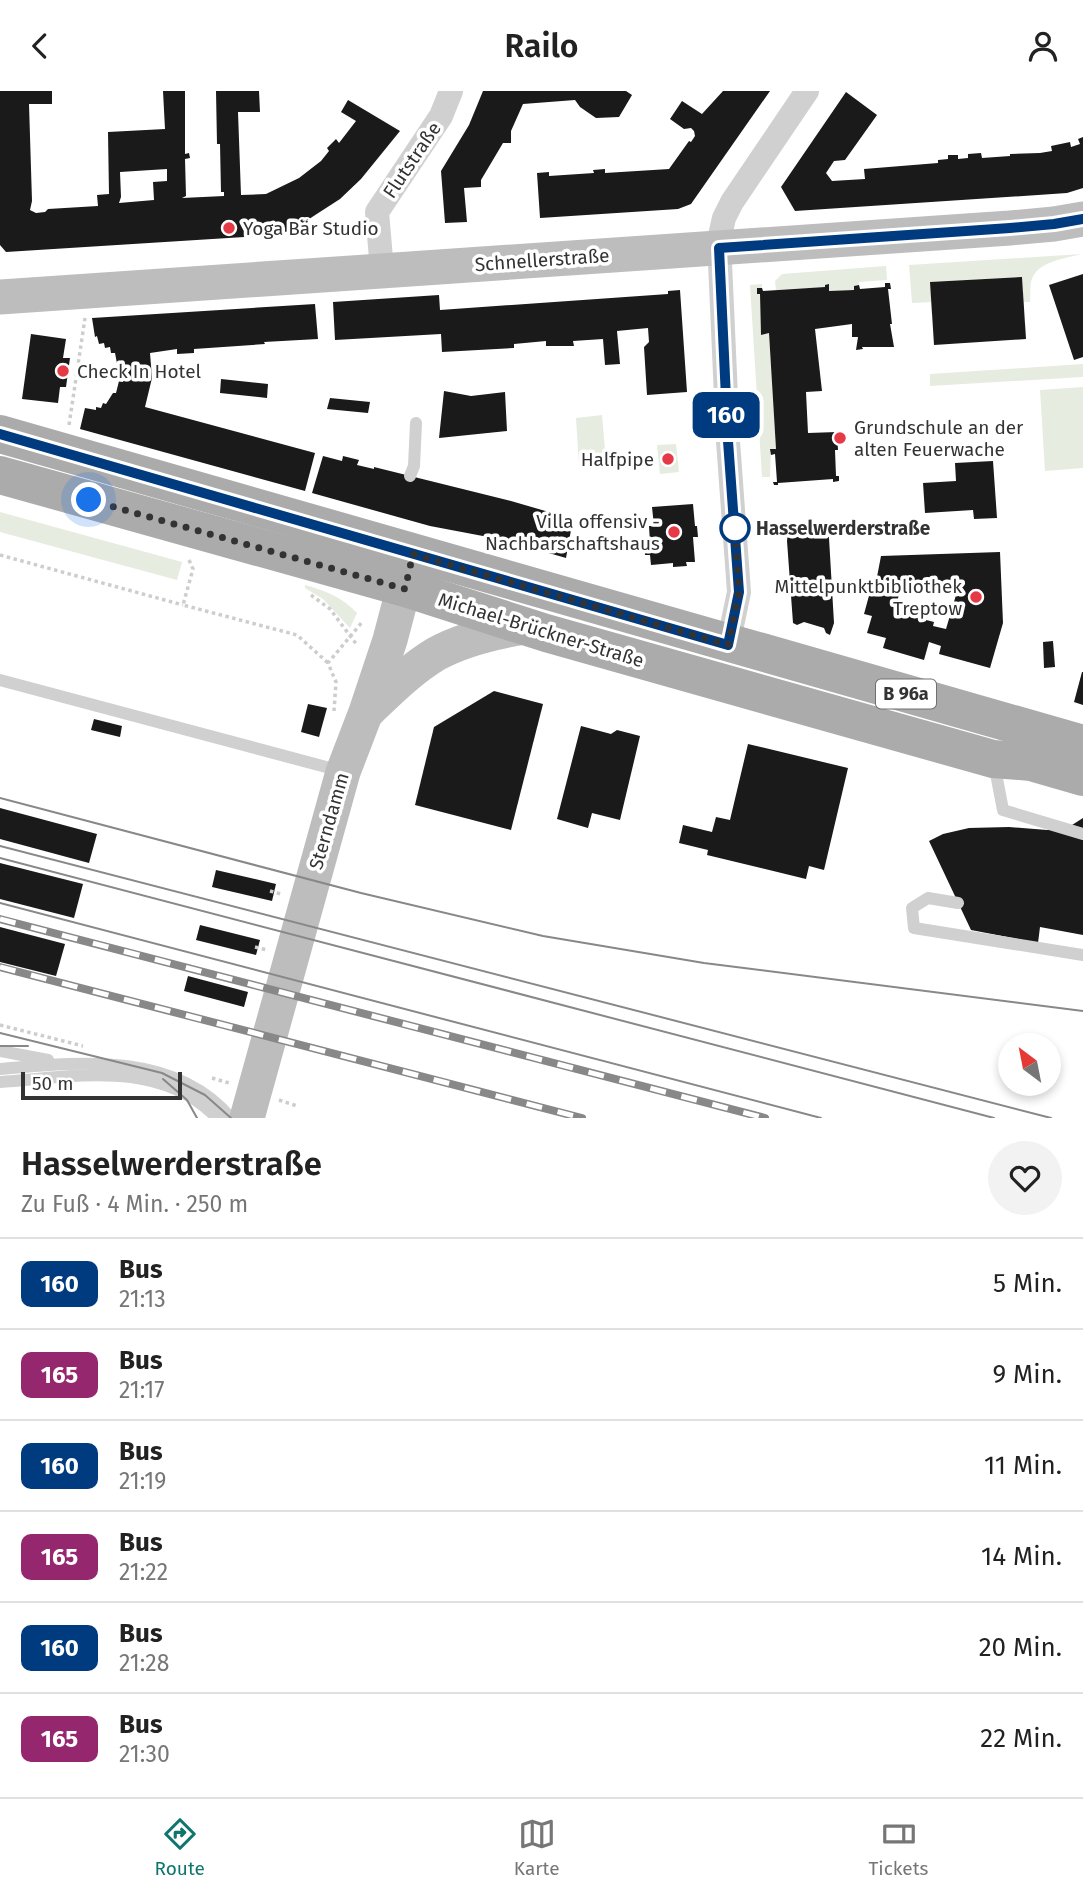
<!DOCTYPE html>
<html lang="de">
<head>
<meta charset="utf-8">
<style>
  :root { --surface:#fff; --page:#f2f2f2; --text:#222; --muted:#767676; --line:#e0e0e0; --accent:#0f766e }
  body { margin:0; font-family:"Fira Sans",sans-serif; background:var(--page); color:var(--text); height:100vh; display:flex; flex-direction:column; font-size:26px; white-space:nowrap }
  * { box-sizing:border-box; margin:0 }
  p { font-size:23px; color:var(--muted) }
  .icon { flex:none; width:38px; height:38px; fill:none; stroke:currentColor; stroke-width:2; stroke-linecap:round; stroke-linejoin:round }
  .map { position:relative; height:1027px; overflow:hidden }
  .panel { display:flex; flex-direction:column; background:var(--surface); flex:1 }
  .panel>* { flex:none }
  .badge { padding:0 14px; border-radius:10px; font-size:24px; line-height:46px }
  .needle { width:46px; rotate:328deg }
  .fabs { position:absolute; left:998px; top:942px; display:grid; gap:14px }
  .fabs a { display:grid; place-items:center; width:63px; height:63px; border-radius:50%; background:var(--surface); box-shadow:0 4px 10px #0003; font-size:35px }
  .scale { position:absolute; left:21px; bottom:18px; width:161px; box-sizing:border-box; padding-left:7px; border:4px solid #333; border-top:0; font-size:19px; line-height:24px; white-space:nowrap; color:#333; -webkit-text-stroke:5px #fff; paint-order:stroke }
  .you { position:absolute; width:35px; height:35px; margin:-18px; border:5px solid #fff; border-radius:50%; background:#1a73e8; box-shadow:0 0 0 10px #1a73e833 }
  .map>.badge { position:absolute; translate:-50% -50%; box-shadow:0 0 0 4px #fff }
  .round { display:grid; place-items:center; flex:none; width:74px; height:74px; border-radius:37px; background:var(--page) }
  .overview { display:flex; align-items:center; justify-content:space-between; height:119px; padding:0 21px }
  h1 { font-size:33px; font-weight:600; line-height:52px }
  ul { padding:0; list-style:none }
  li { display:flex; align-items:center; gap:21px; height:91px; padding:0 21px; border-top:2px solid var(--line) }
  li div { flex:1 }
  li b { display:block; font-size:26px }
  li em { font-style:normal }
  li .badge { min-width:77px; font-weight:700; text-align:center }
  header { display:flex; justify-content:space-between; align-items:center; height:91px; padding:0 21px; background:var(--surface); font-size:32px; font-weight:600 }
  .tabs { display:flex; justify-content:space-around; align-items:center; height:98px; border-top:2px solid var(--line); background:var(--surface); font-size:19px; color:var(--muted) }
  .tabs a { display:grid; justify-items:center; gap:4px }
  .tabs .current { color:var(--accent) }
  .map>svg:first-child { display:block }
  .green { fill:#e6ecdf }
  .building { fill:#1a1a1a; fill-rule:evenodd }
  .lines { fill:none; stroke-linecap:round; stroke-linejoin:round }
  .path { stroke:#cdcdcd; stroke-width:3.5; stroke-dasharray:3.5 3.5; stroke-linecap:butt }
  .lane { stroke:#d0d0d0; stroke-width:12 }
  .street { stroke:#d0d0d0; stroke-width:24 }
  .secondary { stroke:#bdbdbd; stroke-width:35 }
  .primary { stroke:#ababab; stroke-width:38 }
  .tram { stroke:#888; stroke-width:2 }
  .rail-casing { stroke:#888; stroke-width:8 }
  .rail { stroke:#fff; stroke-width:5; stroke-dasharray:16; stroke-linecap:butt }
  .line-casing { stroke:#fff; stroke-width:16 }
  .line { stroke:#003b80; stroke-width:10 }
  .walk { stroke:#333; stroke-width:7; stroke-dasharray:0 12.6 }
  .poi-dot { fill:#e63946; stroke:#fff; stroke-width:2.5 }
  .stop-dot { fill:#fff; stroke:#003b80; stroke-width:3.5 }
  .labels { text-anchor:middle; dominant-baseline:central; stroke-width:7; stroke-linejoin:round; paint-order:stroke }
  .shield { fill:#fff; stroke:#707070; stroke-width:2 }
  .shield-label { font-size:18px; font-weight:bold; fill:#333 }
  .street-label { font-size:19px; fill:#333; stroke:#fff }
  .poi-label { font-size:19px; fill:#333; stroke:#fff; text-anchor:start }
  .stop-label { font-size:19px; font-weight:bold; fill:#333; stroke:#fff; text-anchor:start }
</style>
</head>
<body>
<header><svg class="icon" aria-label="back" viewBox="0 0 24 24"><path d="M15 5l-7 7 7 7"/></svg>Railo<svg class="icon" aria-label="person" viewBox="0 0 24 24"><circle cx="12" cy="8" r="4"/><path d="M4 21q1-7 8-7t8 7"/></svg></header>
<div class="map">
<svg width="1083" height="1027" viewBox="0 0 1083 1027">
  <rect width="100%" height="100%" fill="#fff"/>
  <g class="green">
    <path d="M1082,163C1067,167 1038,170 1032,188C1029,194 1031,204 1030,211H1024L1022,186L931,191V211L912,212L909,174Z"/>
    <polygon points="886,175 887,189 859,191 859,194 854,195 854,199 829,200 829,193 825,196 776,199 775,190 782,183"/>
    <polygon points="762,193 762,197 758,197 760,203 761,244 769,242 776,358 771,358 770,386 762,386 750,194"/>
    <polygon points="1083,273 1083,286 930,295 930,283"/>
    <polygon points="1083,296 1083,377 1045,380 1040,299"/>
    <polygon points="602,324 606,371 579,373 576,327"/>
    <polygon points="676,353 679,381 660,383 657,354"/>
    <polygon points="0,421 182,471 177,489 0,441"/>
    <path d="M305,494C326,500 342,506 357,522L350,537L323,508L305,497Z"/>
  </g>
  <g class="building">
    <path d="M0,0H52V13H29L32,110L30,119L36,122L45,121L48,118L98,115L97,104L109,103L108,41L165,38L163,0H185V63L189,62L190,67L185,68L186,105L182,107L224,105V101H221L220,53H217L216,0H259L260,21H238L241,104L266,103L299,87L321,70L329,60L327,57L336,48L339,52L356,30L341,21L348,9L400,40L361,88L340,108L292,139L275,144L6,161L0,154ZM167,78V90L153,91L154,109L119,112L121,106L120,81Z"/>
    <polygon points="483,0 626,0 632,4 619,26 596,27 580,16 575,9 523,13 511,40 511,52 503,52 481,89 481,96 464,97 467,131 445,132 441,80 469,34"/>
    <polygon points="723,0 770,0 691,113 678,118 540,127 537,82 549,81 549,85 594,82 593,79 605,78 605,82 669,78 689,50 691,51 695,45 694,40 691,37 684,38 670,28 682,10 702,23"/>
    <polygon points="846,1 877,24 845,69 834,70 826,82 832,90 865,88 864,78 938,72 938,69 948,68 948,64 958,64 958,68 968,67 968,63 981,62 982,67 1010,65 1010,63 1040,62 1052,60 1051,55 1070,51 1071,56 1080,53 1078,48 1083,46 1083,97 1067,102 795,120 781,96"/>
    <polygon points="1083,183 1083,266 1074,269 1049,194"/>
    <polygon points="1022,186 1026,248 934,254 930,191"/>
    <polygon points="885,192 890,192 891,198 888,198 892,233 890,233 894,256 862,256 863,258 856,259 858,246 852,246 852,233 815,238 822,300 806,301 808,342 837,341 838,359 835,359 836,385 839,385 839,390 833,391 833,388 778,392 778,394 774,394 773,391 777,391 775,363 771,364 770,358 776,358 769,242 761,244 760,203 757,203 757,197 762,197 763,200 825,196 825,194 829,193 829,200 854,199 854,195 859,194 860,198 885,196"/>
    <polygon points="680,199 687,301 647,304 644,256 649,251 648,237 617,240 620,273 605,274 603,248 573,250 574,255 546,255 546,250 514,253 514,257 442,261 441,243 335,249 333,211 439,204 440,219 668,203 668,200"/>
    <polygon points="315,213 318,248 264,251 265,253 194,258 194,262 177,263 177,258 150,262 152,287 145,316 315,362 305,400 80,338 85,317 96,319 96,316 101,317 103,312 106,313 113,302 116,302 119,290 123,291 124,285 119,283 115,262 111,262 110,256 105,257 104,252 99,253 97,245 95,246 92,227"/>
    <polygon points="31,243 66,248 63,267 70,267 66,296 60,296 58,312 22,308"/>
    <polygon points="221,288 268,293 267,307 220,302"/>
    <polygon points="444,300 471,305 505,301 507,340 439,347"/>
    <polygon points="330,307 370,311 368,322 327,318"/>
    <polygon points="323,365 342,370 343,365 359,369 357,374 374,378 374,376 511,410 573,428 566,467 504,449 430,435 312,402"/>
    <polygon points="993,370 997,427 974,428 973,419 925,422 923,392 956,390 955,372"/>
    <polygon points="693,413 695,435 697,435 698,446 693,446 695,471 686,471 687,475 673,476 673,472 651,474 650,464 645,464 644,452 650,452 649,435 654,435 652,416"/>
    <polygon points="828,430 834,532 830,544 826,542 824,537 804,531 797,534 793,532 787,450 789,432"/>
    <path d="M1000,461L1003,532L990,577L939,563L941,555L929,551L924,569L883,557L886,547L867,542L872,525L864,523L873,490L876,491L881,465ZM902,489L956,504L946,538L933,535L934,531L895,521Z"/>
    <polygon points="1053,550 1055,576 1044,577 1043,551"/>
    <polygon points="1082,581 1083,581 1083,614 1074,611"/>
    <polygon points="494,600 543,613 511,739 415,714 434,636"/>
    <polygon points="308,613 327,617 319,646 301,641"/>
    <polygon points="94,628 122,635 120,646 91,639"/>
    <polygon points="581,635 611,643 617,639 640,645 620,729 592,722 588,737 557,728"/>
    <polygon points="748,653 848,677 824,779 809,775 806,788 707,764 708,759 679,752 683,734 712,741 716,726 730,729"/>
    <polygon points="0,717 97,743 89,772 0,748"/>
    <polygon points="1083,727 1083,844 1040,836 1038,852 971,839 929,750 943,743 969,737 1009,736 1047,739 1072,734"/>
    <polygon points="0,772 83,793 74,827 0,808"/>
    <polygon points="216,779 276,793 272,810 212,796"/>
    <polygon points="200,834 260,849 256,864 196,849"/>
    <polygon points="0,836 65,853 56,885 0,871"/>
    <polygon points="188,885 248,901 244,916 184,900"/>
  </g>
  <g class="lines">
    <g class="path">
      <polyline points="69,334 85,227"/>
      <polyline points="0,464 183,514"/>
      <polyline points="189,469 193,478 183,514 297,544 328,572"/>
      <polyline points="311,504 330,518 357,554"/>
      <polyline points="334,620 336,591 328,572 363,530"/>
      <polyline points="270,800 281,803"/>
      <polyline points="255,856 267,859"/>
      <polyline points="0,934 83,955"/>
      <polyline points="212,987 229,992"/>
      <polyline points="279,1009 297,1015"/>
    </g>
    <g class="lane">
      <polyline points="410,385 414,375 416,332"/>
      <polyline points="0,589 341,680"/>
      <polyline points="994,672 1003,719 1083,743"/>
      <polyline points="958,812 928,807 912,817 914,837 1083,864"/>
      <polyline points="0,960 48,969"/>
      <path d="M0,978C79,971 174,960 231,1027"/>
      <path d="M0,991C74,986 159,967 217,1027"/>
    </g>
    <g class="street">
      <polyline points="382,179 377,121 441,25 451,0"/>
      <polyline points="728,554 739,501 728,350 719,149 724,127 732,111 807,0"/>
    </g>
    <g class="secondary">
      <polyline points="0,206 1010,137 1054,133 1083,128"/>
      <path d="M369,619C390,599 411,578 436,563C463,548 494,541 524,536"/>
      <polyline points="247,1027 343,681 366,621 390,549 411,469"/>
    </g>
    <g class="primary">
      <polyline points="0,343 1083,653"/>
      <polyline points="0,384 405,497 546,542 993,668 1031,671 1083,686"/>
    </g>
    <g class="tram">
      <polyline points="0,707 361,802 543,845 704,872 1083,920"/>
      <polyline points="0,755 1051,1027"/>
      <polyline points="0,767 994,1027"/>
      <polyline points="0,812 821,1027"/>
      <polyline points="0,942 162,982 205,1004 231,1027"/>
      <polyline points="0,955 28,955"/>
      <polyline points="163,988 187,1009 197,1027"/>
    </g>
    <defs>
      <g id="rail">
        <polyline points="0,828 765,1027"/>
        <polyline points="0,876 582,1027"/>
      </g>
    </defs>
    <use href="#rail" class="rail-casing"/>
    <use href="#rail" class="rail"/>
  </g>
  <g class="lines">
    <defs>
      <polyline id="line" points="0,343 728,554 739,501 728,350 719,157 1010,137 1054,133 1083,128"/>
    </defs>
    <use href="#line" class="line-casing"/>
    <use href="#line" class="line"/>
    <polyline class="walk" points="89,409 405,498 413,463 728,554 739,501 735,437"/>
  </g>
  <g class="poi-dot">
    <circle cx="229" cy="137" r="7"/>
    <circle cx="63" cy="280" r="7"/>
    <circle cx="840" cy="347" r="7"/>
    <circle cx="668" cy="368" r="7"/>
    <circle cx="674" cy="441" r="7"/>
    <circle cx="976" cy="506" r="7"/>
  </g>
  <circle class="stop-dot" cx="735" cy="437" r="14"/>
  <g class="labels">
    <rect class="shield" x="876" y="588.5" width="60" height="29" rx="5"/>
    <g class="shield-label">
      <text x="906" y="603">B 96a</text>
    </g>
    <g class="street-label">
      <text transform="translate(412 69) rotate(-56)">Flutstraße</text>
      <text transform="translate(542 169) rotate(-4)">Schnellerstraße</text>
      <text transform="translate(541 539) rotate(17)">Michael-Brückner-Straße</text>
      <text transform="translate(329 730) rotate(-74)">Sterndamm</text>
    </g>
    <g class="poi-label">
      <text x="243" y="137">Yoga Bär Studio</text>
      <text x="77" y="280">Check In Hotel</text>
      <text x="854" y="336">Grundschule an der<tspan x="854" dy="22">alten Feuerwache</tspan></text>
      <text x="654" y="368" text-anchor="end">Halfpipe</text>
      <text x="660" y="430" text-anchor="end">Villa offensiv -<tspan x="660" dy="22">Nachbarschaftshaus</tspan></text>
      <text x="962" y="495" text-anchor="end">Mittelpunktbibliothek<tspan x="962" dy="22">Treptow</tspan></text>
    </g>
    <g class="stop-label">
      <text x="756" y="437">Hasselwerderstraße</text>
    </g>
  </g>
</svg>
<div class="fabs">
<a><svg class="needle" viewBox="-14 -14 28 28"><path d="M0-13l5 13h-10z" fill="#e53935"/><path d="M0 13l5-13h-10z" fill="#767676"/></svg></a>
</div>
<div class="scale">50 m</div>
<div class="you" style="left:89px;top:409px"></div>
<b class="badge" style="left:726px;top:324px;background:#003b80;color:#fff">160</b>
</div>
<section class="panel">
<div class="overview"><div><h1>Hasselwerderstraße</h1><p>Zu Fuß · 4 Min. · 250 m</p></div><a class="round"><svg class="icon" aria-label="heart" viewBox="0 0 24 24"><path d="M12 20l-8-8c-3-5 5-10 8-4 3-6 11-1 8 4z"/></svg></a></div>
<ul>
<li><span class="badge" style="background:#003b80;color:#fff">160</span><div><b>Bus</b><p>21:13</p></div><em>5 Min.</em></li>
<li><span class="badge" style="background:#95276e;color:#fff">165</span><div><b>Bus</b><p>21:17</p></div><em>9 Min.</em></li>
<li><span class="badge" style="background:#003b80;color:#fff">160</span><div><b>Bus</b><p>21:19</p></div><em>11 Min.</em></li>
<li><span class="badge" style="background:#95276e;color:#fff">165</span><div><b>Bus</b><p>21:22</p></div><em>14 Min.</em></li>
<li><span class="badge" style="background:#003b80;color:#fff">160</span><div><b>Bus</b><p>21:28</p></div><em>20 Min.</em></li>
<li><span class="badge" style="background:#95276e;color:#fff">165</span><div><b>Bus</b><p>21:30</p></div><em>22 Min.</em></li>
</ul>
</section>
<nav class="tabs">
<a class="current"><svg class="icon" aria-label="directions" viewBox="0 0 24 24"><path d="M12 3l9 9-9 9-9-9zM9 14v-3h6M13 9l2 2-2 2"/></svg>Route</a>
<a><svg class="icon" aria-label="map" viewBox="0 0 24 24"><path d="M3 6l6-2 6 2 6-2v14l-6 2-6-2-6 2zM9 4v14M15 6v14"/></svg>Karte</a>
<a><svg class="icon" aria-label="tickets" viewBox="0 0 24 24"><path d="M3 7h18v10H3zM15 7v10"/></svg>Tickets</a>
</nav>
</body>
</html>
